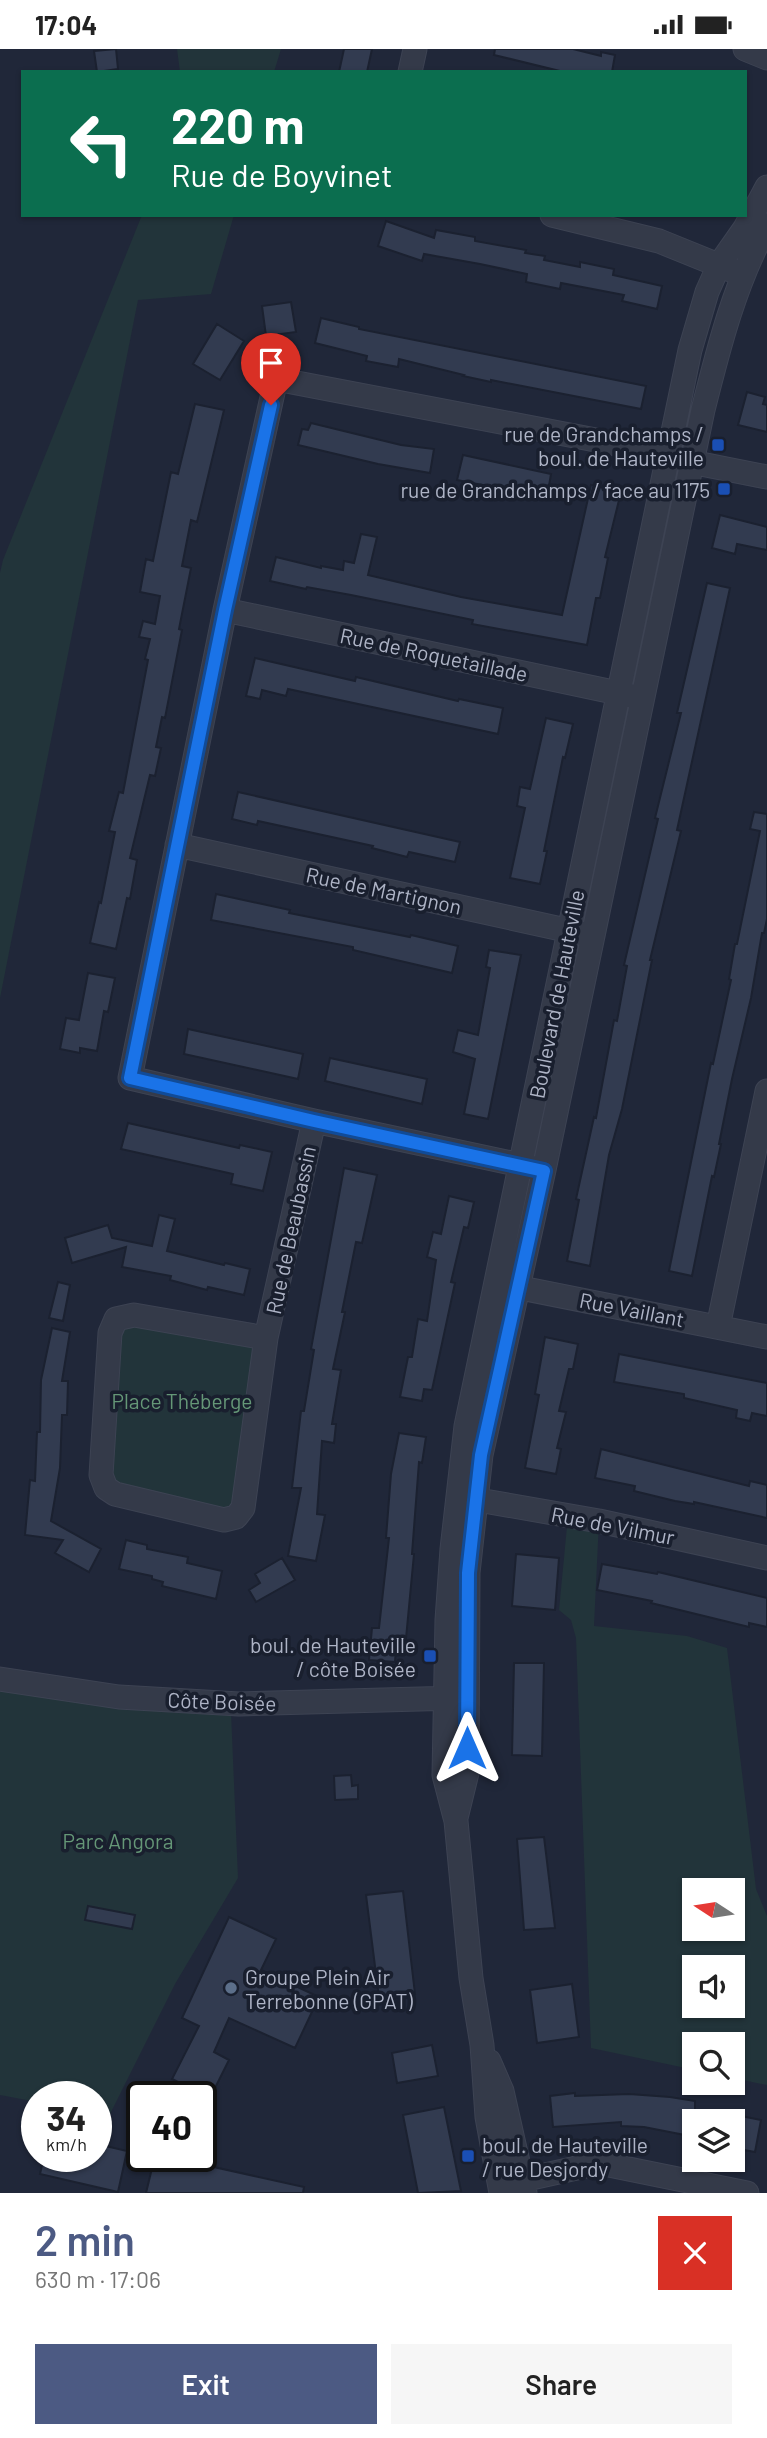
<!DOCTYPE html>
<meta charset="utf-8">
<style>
:root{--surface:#fff;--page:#f6f6f6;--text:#222;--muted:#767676;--accent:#4c5a83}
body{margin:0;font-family:Barlow,sans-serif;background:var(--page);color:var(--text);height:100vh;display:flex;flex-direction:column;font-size:26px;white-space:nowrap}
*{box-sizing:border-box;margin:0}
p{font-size:23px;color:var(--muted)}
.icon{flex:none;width:38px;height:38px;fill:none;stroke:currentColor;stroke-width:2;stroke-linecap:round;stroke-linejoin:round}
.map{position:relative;height:2144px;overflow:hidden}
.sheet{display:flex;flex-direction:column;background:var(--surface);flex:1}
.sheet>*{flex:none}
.top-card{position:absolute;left:21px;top:21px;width:726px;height:147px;border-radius:0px;box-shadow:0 2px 5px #0004;background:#0b6e4f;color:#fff;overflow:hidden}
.needle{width:46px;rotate:282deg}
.controls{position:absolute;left:682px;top:1829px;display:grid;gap:14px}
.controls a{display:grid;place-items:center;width:63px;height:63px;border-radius:0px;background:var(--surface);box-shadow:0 2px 5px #0004;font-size:35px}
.speed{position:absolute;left:21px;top:2032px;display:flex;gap:14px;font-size:35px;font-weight:700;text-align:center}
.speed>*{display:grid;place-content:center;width:91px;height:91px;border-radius:50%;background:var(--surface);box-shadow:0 2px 5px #0004;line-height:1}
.speed small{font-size:18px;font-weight:400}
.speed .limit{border:4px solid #111;border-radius:10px;background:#fff;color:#111}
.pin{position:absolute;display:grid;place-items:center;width:60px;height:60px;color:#fff;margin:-72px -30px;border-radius:50% 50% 50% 0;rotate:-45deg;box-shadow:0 0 7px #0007}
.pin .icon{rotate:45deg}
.me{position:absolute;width:77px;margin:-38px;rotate:0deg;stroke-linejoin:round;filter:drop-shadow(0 0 5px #0008)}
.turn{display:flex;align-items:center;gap:24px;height:147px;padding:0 35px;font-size:32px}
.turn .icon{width:91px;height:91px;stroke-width:2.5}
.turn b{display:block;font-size:49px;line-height:60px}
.round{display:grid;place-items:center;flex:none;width:74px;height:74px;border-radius:0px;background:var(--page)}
.head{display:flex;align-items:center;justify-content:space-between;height:119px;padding:0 35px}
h1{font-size:42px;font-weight:600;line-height:52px;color:var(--accent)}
.primary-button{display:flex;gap:14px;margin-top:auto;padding:14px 35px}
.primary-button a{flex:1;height:80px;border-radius:0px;background:var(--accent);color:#fff;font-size:28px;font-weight:600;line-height:80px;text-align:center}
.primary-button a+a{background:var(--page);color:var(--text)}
.status{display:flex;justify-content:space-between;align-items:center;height:49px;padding:0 35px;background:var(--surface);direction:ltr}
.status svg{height:19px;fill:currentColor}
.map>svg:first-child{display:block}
.green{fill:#22343a;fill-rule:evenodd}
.building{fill:#323b50;stroke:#1b2130;stroke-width:2}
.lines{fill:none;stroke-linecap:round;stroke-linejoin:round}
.minor-casing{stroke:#3d4353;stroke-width:25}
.minor{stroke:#343a49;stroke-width:23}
.route-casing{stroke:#114b97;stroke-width:18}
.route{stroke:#1a73e8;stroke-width:12}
.transit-dot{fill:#1a4fb4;stroke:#191f2e;stroke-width:2.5}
.service-dot{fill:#5c6f8a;stroke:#191f2e;stroke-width:2.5}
.labels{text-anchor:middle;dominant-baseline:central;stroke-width:7;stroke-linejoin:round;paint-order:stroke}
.poi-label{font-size:21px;fill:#aeb4c6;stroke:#191f2e;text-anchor:end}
.street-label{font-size:21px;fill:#aeb4c6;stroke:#191f2e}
.park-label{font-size:21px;fill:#659777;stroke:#191f2e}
</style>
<div class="status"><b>17:04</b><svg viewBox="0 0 49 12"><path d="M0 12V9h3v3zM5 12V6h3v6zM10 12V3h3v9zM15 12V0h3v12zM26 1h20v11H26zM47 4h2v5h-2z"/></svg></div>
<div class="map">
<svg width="767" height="2144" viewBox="0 0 767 2144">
<rect width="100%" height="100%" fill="#202739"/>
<path class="green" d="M 177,0 L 281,0 L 274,23 L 180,23 Z
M 142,166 L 234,166 L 211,245 L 138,251 L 0,949 L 0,524 L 3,511 Z
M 116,1270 L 266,1289 L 236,1468 L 106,1439 Z
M 568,1467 L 599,1472 L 594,1577 L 687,1587 L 727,1599 L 756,1840 L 767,1867 L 767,2036 L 733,2029 L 733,1995 L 695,1995 L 695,2021 L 591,1999 L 576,1589 L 571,1571 L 559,1561 ZM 695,1841 L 733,1841 L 733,1880 L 695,1880 ZM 695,1918 L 733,1918 L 733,1956 L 695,1956 Z
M 0,1640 L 231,1663 L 238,1829 L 175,1935 L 109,2067 L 96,2065 L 96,2048 L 37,2048 L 37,2053 L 0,2046 Z"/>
<path class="building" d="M 116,0 L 118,20 L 97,23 L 94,2 Z
M 344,0 L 372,0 L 367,23 L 339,23 Z
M 495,0 L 573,0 L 601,7 L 601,3 L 615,6 L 612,23 L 564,23 L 494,6 Z
M 386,172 L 434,189 L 436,181 L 475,188 L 475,192 L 526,201 L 525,204 L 545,207 L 544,211 L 580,218 L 580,213 L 614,220 L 613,226 L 662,237 L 657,260 L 622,252 L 624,246 L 561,234 L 560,240 L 526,233 L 527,225 L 480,215 L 424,205 L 422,212 L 378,197 Z
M 291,253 L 296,283 L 266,287 L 262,257 Z
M 321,269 L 359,278 L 359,280 L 646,337 L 641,360 L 491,331 L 491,333 L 463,327 L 464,326 L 399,310 L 398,318 L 366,312 L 367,307 L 315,294 Z
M 217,275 L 244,292 L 220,331 L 193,315 Z
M 747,343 L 765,348 L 763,355 L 767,356 L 767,383 L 738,376 Z
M 195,355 L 224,361 L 197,473 L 191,471 L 182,517 L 191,519 L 179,580 L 182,581 L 165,669 L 162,668 L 156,698 L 161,699 L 155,727 L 150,726 L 130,809 L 137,811 L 130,850 L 127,849 L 116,900 L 90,894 L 99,853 L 101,854 L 115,783 L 109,782 L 119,743 L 123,744 L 148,611 L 145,610 L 150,590 L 139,588 L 143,572 L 155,575 L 160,547 L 140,543 L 146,510 L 153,512 L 171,423 L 178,425 Z
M 311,374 L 401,396 L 434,400 L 430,424 L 378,415 L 298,396 L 302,380 L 308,381 Z
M 463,406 L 551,425 L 547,449 L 457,431 Z
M 591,436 L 621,443 L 605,508 L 608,509 L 600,549 L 596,549 L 587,596 L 472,575 L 473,571 L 351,546 L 307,538 L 306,540 L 270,532 L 276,508 L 321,519 L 321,517 L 343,521 L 344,512 L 354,514 L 361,485 L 377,488 L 368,526 L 461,548 L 562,566 Z
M 720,466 L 767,478 L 767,501 L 737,495 L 735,505 L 712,499 Z
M 707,534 L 730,539 L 677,781 L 681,782 L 650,911 L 652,911 L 622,1060 L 609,1106 L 590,1217 L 567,1212 L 579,1151 L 576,1150 L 594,1068 L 596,1069 L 614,971 L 617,972 L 627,917 L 624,916 L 658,770 L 655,769 L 681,664 L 677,664 Z
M 255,609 L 355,632 L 356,628 L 458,652 L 459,650 L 503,659 L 498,685 L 288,640 L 286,647 L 262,641 L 260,650 L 246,647 Z
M 546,669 L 573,675 L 565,709 L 563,708 L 544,802 L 547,802 L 540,835 L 510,829 L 525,759 L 517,757 L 520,738 L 530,740 Z
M 238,743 L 460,793 L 455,813 L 409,803 L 407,808 L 372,799 L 373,797 L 258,772 L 257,776 L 232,770 Z
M 754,763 L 767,765 L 767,870 L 764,884 L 762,884 L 751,949 L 732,1030 L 719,1095 L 721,1095 L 714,1128 L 712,1127 L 692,1227 L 669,1222 L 711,1014 L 713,1015 L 731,931 L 729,930 L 735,895 L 737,895 L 760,782 L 750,780 Z
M 216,845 L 290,861 L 289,864 L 410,888 L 411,886 L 458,897 L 452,924 L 353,901 L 353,898 L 211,871 Z
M 489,901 L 521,906 L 488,1070 L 464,1065 L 475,1010 L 453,1003 L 458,981 L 478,986 L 490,919 L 486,918 Z
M 88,924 L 115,929 L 108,963 L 104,962 L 97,1002 L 80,999 L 80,1004 L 60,1000 L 66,969 L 79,971 Z
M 188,980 L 303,1005 L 298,1030 L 184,1005 Z
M 330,1009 L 427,1030 L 422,1055 L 325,1032 Z
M 128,1074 L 239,1099 L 240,1096 L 272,1103 L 263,1142 L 231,1135 L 233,1125 L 121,1100 Z
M 344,1119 L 377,1126 L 362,1194 L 356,1193 L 342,1263 L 345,1263 L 333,1320 L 341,1321 L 332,1375 L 336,1375 L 334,1394 L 322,1392 L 317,1465 L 325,1466 L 316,1512 L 288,1507 L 301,1439 L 292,1439 L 301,1362 L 304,1362 L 314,1301 L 311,1300 Z
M 449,1147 L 474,1153 L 468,1179 L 464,1178 L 451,1233 L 455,1234 L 432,1341 L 424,1340 L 422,1352 L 400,1348 L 408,1308 L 412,1308 L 418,1270 L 427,1272 L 436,1211 L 427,1208 L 433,1183 L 441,1185 Z
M 159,1166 L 175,1170 L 167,1202 L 224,1216 L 225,1214 L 250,1220 L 244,1246 L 208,1238 L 207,1241 L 170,1231 L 171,1227 L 122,1218 L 126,1198 L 72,1214 L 65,1189 L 108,1176 L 112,1189 L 152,1197 Z
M 58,1233 L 70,1236 L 63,1272 L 49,1269 Z
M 52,1279 L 70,1283 L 62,1332 L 68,1332 L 67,1366 L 62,1366 L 60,1419 L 51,1472 L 101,1500 L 89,1523 L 55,1504 L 63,1491 L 25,1486 L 30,1431 L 35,1432 L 37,1383 L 40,1383 L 41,1331 Z
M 545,1288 L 578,1295 L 573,1320 L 569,1320 L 559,1362 L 566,1363 L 557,1399 L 561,1400 L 556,1425 L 525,1419 L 539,1346 L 535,1345 Z
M 619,1305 L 767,1334 L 767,1367 L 752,1364 L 750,1372 L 736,1369 L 737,1361 L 684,1349 L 684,1345 L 614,1333 Z
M 399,1384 L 426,1388 L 422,1414 L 419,1413 L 412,1505 L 414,1505 L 405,1600 L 396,1599 L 395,1613 L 369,1611 L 372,1579 L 379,1579 L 389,1489 L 386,1489 L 391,1425 Z
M 601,1400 L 749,1437 L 750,1432 L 767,1436 L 767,1469 L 694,1453 L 694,1455 L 675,1452 L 634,1442 L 635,1437 L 595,1429 Z
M 126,1491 L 147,1496 L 147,1500 L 188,1508 L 187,1514 L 222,1522 L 216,1550 L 162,1537 L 163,1533 L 152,1530 L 152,1527 L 119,1520 Z
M 516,1505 L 559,1509 L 555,1561 L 512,1557 Z
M 282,1509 L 295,1531 L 256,1553 L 249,1541 L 260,1534 L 255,1525 Z
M 602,1515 L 657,1525 L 658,1523 L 767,1549 L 767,1578 L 749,1574 L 749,1578 L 651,1554 L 652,1552 L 597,1541 Z
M 514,1614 L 544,1614 L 542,1707 L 512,1706 Z
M 351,1726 L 352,1737 L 358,1736 L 358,1750 L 335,1751 L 334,1727 Z
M 544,1788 L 555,1879 L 524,1881 L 517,1790 Z
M 403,1842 L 415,1945 L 379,1949 L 366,1846 Z
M 88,1857 L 135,1866 L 132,1880 L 85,1871 Z
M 229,1868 L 276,1890 L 261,1921 L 319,1948 L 295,1999 L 229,1969 L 214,2003 L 229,2011 L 210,2049 L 172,2030 L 199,1977 L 182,1969 Z
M 572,1935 L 579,1988 L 537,1994 L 530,1941 Z
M 432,1996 L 438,2027 L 397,2034 L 392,2004 Z
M 575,2044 L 575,2047 L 629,2045 L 670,2048 L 695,2052 L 695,2088 L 644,2078 L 621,2077 L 621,2073 L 553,2078 L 550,2047 Z
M 444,2058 L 461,2142 L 418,2144 L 403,2066 Z
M 736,2066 L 761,2071 L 755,2103 L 733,2099 L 733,2068 Z
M 97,2095 L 127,2102 L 118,2143 L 40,2125 L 44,2107 L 96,2107 Z
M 155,2107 L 164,2107 L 304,2138 L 303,2144 L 146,2144 Z"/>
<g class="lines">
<g class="minor-casing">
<path id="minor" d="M 745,0 L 767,9
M 410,23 L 415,0
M 552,166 L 659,192 L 733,222
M 225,561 L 632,647
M 177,796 L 584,885
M 544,1121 L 314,1072 L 130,1029 L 225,561 L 276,330 L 653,402 L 691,413 L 767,428
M 506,1236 L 767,1288
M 718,1278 L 767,1042
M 266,1289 L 134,1266 L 116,1270 L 110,1284 L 101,1426 L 106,1439 L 115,1445 L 224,1471 L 236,1468 L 243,1459 L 266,1289 L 314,1072
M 461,1448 L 599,1472 L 767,1509
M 0,1630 L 119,1648 L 239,1655 L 457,1649
M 456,1769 L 467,1724 L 468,1524 L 481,1406 L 544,1121 L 703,361 C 719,297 735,234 767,176
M 489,2012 L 502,2042 L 525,2144
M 500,2136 L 599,2114 L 747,2144
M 501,2144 L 487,2068 L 482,1996 L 471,1929 L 456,1772 L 444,1726 L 447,1571 L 452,1500 L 466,1377 L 690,301 L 707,243 L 719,216 L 745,179 L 767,138"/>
</g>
<use href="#minor" class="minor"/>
</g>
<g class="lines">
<g class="route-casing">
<path id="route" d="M 271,356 L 225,561 L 130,1029 L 314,1072 L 544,1122 L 481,1406 L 468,1524 L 467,1699"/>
</g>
<use href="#route" class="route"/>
</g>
<g class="transit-dot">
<rect x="711" y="389" width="14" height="14" rx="3.5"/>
<rect x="717" y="433" width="14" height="14" rx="3.5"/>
<rect x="423" y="1600" width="14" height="14" rx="3.5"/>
<rect x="461" y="2100" width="14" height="14" rx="3.5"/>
</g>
<circle class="service-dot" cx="231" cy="1939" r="7"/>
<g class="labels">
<g class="poi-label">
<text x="704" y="384">rue de Grandchamps /<tspan x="704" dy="24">boul. de Hauteville</tspan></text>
<text x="710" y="440">rue de Grandchamps / face au 1175</text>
<text x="416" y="1595">boul. de Hauteville<tspan x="416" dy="24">/ côte Boisée</tspan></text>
<text x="245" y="1927" text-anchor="start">Groupe Plein Air<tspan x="245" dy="24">Terrebonne (GPAT)</tspan></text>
<text x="482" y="2095" text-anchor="start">boul. de Hauteville<tspan x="482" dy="24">/ rue Desjordy</tspan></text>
</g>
<g class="street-label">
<text transform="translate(434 605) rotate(12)">Rue de Roquetaillade</text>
<text transform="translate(384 841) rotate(12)">Rue de Martignon</text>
<text transform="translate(556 945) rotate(-79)">Boulevard de Hauteville</text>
<text transform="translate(290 1181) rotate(-78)">Rue de Beaubassin</text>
<text transform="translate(632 1260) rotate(11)">Rue Vaillant</text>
<text transform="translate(613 1476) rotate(11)">Rue de Vilmur</text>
<text transform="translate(222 1652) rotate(2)">Côte Boisée</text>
</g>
<g class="park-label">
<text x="182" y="1351">Place Théberge</text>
<text x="118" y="1791">Parc Angora</text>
</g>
</g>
</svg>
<div class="controls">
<a><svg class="needle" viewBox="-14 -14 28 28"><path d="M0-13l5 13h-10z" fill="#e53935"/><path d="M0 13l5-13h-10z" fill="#767676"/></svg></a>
<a><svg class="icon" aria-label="sound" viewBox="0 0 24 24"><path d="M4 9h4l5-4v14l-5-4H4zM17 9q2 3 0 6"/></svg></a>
<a><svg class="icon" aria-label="search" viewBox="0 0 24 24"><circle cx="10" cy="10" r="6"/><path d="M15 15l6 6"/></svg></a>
<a><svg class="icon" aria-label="layers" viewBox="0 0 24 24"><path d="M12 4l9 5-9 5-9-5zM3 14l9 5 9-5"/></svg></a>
</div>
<div class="speed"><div>34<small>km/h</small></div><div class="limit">40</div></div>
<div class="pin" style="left:271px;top:356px;background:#d93025"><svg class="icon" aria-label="arrive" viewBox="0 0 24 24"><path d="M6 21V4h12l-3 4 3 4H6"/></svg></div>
<svg class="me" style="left:467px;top:1699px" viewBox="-20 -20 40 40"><path d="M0-17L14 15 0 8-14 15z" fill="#1a73e8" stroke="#fff" stroke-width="4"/></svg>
<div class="top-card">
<div class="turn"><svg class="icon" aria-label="left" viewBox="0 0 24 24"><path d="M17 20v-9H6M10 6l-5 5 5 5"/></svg><div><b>220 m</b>Rue de Boyvinet</div></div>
</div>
</div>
<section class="sheet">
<div class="head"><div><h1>2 min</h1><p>630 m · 17:06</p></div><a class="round" style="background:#d93025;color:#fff"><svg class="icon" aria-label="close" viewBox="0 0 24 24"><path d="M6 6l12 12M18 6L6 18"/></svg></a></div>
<div class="primary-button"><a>Exit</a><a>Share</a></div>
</section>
